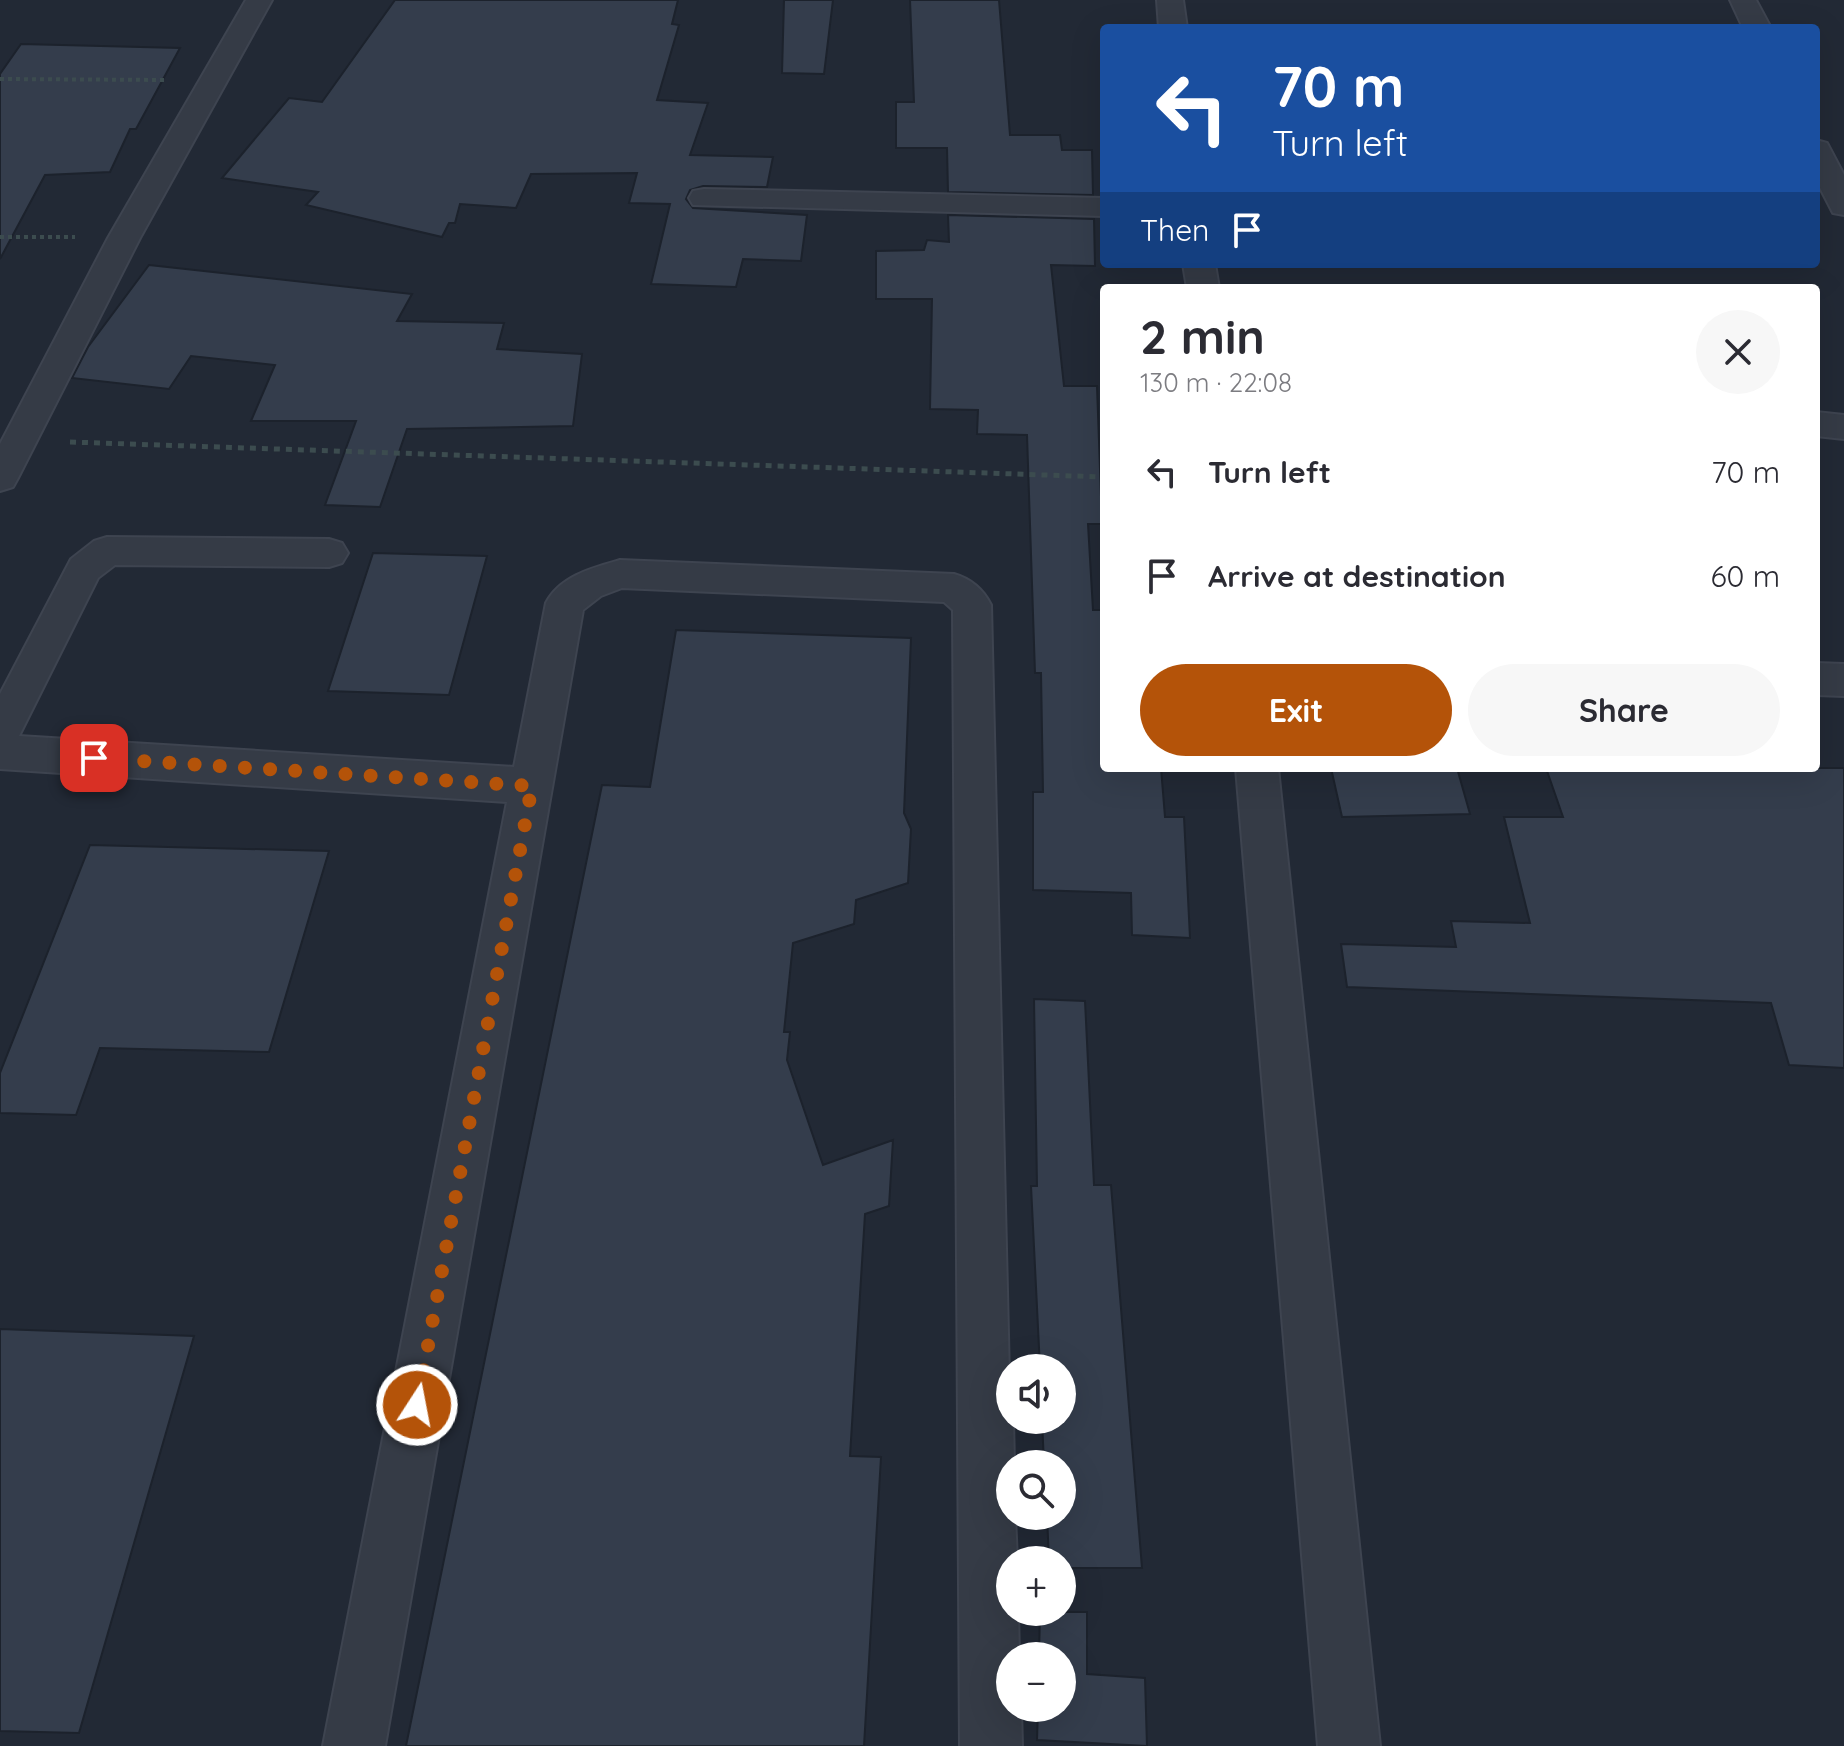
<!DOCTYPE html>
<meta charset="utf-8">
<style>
:root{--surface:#fff;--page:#f7f7f7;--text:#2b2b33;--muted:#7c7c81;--accent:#b45309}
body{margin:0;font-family:Quicksand,sans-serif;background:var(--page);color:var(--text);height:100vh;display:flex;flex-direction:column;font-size:30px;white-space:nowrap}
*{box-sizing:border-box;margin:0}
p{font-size:26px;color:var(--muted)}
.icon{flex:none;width:44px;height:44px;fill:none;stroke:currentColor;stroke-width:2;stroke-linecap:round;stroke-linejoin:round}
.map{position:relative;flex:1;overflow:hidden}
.details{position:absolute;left:1100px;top:284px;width:720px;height:488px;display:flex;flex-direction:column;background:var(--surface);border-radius:8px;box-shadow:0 8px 32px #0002}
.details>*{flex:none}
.top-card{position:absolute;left:1100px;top:24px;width:720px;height:244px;border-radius:8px;box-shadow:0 8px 32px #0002;background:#1a4fa0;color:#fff;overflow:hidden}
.fabs{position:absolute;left:996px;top:1354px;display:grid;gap:16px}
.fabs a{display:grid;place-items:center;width:80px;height:80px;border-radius:50%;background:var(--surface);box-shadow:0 8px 32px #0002;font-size:40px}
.pin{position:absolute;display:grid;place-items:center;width:68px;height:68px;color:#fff;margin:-34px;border-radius:16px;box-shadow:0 4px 12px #0006}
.me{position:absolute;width:88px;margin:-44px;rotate:11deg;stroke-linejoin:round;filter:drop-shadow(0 0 6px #0008)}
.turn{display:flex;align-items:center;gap:28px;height:168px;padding:0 40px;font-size:36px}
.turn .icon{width:104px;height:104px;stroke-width:2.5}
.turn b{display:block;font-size:56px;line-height:68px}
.then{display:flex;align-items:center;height:76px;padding:0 40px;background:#0003;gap:16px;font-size:30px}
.round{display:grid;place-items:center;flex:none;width:84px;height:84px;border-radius:42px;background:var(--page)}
.head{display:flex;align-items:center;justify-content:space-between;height:136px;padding:0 40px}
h1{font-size:48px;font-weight:700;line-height:60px}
.action{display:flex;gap:16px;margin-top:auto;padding:16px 40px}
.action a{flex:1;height:92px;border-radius:48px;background:var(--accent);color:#fff;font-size:32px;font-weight:700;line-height:92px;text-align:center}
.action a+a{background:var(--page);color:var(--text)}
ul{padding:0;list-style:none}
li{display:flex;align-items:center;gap:24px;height:104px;padding:0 40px}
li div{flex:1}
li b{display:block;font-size:30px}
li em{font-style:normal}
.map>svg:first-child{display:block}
.building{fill:#343d4c;stroke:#1c222c;stroke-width:2}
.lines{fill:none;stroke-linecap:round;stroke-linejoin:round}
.minor-casing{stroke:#3e4450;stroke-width:4}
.path-far1{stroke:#3c4c4f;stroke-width:4;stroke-dasharray:4 4;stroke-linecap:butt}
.path{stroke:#3c4c4f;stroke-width:5;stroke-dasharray:6 6;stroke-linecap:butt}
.minor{fill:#353b46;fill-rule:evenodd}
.route{stroke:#b45309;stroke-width:14;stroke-dasharray:0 25.2}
</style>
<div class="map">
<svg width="1844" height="1746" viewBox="0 0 1844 1746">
<rect width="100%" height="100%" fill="#222935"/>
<path class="building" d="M 395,0 L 678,0 L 672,24 L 679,25 L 657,100 L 708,103 L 690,155 L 773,157 L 767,187 L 703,186 L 690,190 L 686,199 L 693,208 L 807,215 L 801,261 L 743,259 L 736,287 L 651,284 L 670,204 L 629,203 L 637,173 L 531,174 L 516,208 L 460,204 L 455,223 L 449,223 L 442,237 L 306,205 L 318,192 L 222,178 L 289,98 L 322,102 Z
M 784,0 L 833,0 L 824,74 L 782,73 Z
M 910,0 L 999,0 L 1010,135 L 1060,135 L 1062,150 L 1092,150 L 1093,195 L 948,192 L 947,148 L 896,148 L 896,102 L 914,102 Z
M 21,44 L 180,48 L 136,129 L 130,129 L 110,172 L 45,175 L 0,259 L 0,74 Z
M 948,215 L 1094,219 L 1095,266 L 1051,265 L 1064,386 L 1097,386 L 1102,524 L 1088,524 L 1093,610 L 1104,610 L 1104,768 L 1161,768 L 1165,817 L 1184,817 L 1190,938 L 1132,935 L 1131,893 L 1033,890 L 1033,792 L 1043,792 L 1041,673 L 1035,673 L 1027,435 L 977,434 L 978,410 L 930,409 L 932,299 L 876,299 L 876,251 L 924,250 L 927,240 L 949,242 Z
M 149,265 L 412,294 L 397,321 L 504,323 L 497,349 L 582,354 L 573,426 L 407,429 L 380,507 L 325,505 L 356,421 L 251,421 L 275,365 L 191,356 L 169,389 L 72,378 L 88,347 Z
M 373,553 L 487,556 L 449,695 L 328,691 Z
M 676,630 L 911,638 L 904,813 L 911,829 L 908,883 L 856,900 L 854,924 L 793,943 L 784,1032 L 790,1032 L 787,1060 L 823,1165 L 893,1140 L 889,1206 L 865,1214 L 850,1456 L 881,1457 L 864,1746 L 406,1746 L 602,785 L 650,787 Z
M 1331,768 L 1457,768 L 1470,814 L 1342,817 Z
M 1546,768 L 1844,768 L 1844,1068 L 1789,1065 L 1771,1003 L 1347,987 L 1341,944 L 1456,947 L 1451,921 L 1530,923 L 1504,817 L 1563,817 Z
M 90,845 L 329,851 L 269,1052 L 100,1048 L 76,1115 L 0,1113 L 0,1073 Z
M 1034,999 L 1085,1001 L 1094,1185 L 1111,1185 L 1142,1568 L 1062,1568 L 1062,1560 L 1049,1560 L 1047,1516 L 1062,1516 L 1062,1464 L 1044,1464 L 1042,1420 L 1062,1420 L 1062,1368 L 1040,1368 L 1031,1186 L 1037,1186 Z
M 0,1329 L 194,1336 L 79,1733 L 0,1731 Z
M 1040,1612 L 1087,1612 L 1087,1674 L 1145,1678 L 1147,1746 L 1037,1740 L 1038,1708 L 1062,1708 L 1062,1656 L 1039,1656 Z"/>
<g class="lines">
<g class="minor-casing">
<path id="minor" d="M 246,0 L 272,0 L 140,238 L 18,478 L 13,487 L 0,491 L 0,444 L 108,238 Z
M 1157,0 L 1183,0 L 1187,28 L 1159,28 Z
M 1730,0 L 1756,0 L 1771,28 L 1743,28 Z
M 1816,140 L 1827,143 L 1844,175 L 1844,215 L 1833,213 L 1816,180 Z
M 704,189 L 1104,198 L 1104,216 L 693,205 L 689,198 L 693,191 Z
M 1183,264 L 1215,264 L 1219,288 L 1187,288 Z
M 1816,412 L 1844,415 L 1844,439 L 1816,436 Z
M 107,537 L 329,539 L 342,543 L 348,553 L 342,563 L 329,567 L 115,565 L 98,578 L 19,736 L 514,767 L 546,603 C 560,576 592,568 620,560 L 954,574 C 971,579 983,589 991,605 L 1010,1420 L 1013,1420 L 1014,1464 L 1010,1464 L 1010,1516 L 1015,1516 L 1017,1560 L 1010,1560 L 1010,1612 L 1018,1612 L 1019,1656 L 1010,1656 L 1010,1708 L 1021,1708 L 1022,1746 L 960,1746 L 953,610 L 944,602 L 622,588 L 601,596 L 583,610 L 385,1746 L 323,1746 L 507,802 L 0,769 L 0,694 L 71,559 L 94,541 Z
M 1816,663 L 1844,664 L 1844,696 L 1816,695 Z
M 1236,768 L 1278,768 L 1380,1746 L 1318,1746 Z"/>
</g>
<path class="path-far1" d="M 0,79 L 167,80
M 0,237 L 75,237"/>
<path class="path" d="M 70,442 L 1104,477"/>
<use href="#minor" class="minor"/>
</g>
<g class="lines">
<path class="route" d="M 94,758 L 532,786 L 417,1405"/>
</g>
</svg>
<div class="fabs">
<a><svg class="icon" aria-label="sound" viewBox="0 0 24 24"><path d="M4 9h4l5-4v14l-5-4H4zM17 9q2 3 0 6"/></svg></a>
<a><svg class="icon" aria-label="search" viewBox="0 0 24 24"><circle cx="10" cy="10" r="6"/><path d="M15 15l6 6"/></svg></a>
<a>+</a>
<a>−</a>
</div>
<div class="pin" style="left:94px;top:758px;background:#d93025"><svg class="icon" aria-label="arrive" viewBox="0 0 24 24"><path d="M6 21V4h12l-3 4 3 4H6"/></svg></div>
<svg class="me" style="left:417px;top:1405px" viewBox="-20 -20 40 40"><circle r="17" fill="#b45309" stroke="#fff" stroke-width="3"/><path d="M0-11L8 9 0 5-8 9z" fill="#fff"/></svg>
<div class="top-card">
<div class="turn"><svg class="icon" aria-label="left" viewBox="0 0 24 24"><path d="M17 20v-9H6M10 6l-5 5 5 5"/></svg><div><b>70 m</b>Turn left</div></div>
<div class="then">Then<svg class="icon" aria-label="arrive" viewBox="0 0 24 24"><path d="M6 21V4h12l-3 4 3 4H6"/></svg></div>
</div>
<section class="details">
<div class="head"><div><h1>2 min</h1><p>130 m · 22:08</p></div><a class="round"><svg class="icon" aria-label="close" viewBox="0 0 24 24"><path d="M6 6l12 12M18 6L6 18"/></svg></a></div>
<ul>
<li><svg class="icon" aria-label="left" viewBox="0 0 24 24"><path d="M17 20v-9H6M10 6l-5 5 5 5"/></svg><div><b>Turn left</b></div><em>70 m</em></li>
<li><svg class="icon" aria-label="arrive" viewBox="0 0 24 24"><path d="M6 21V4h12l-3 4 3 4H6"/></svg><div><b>Arrive at destination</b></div><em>60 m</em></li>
</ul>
<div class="action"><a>Exit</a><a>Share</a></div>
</section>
</div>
